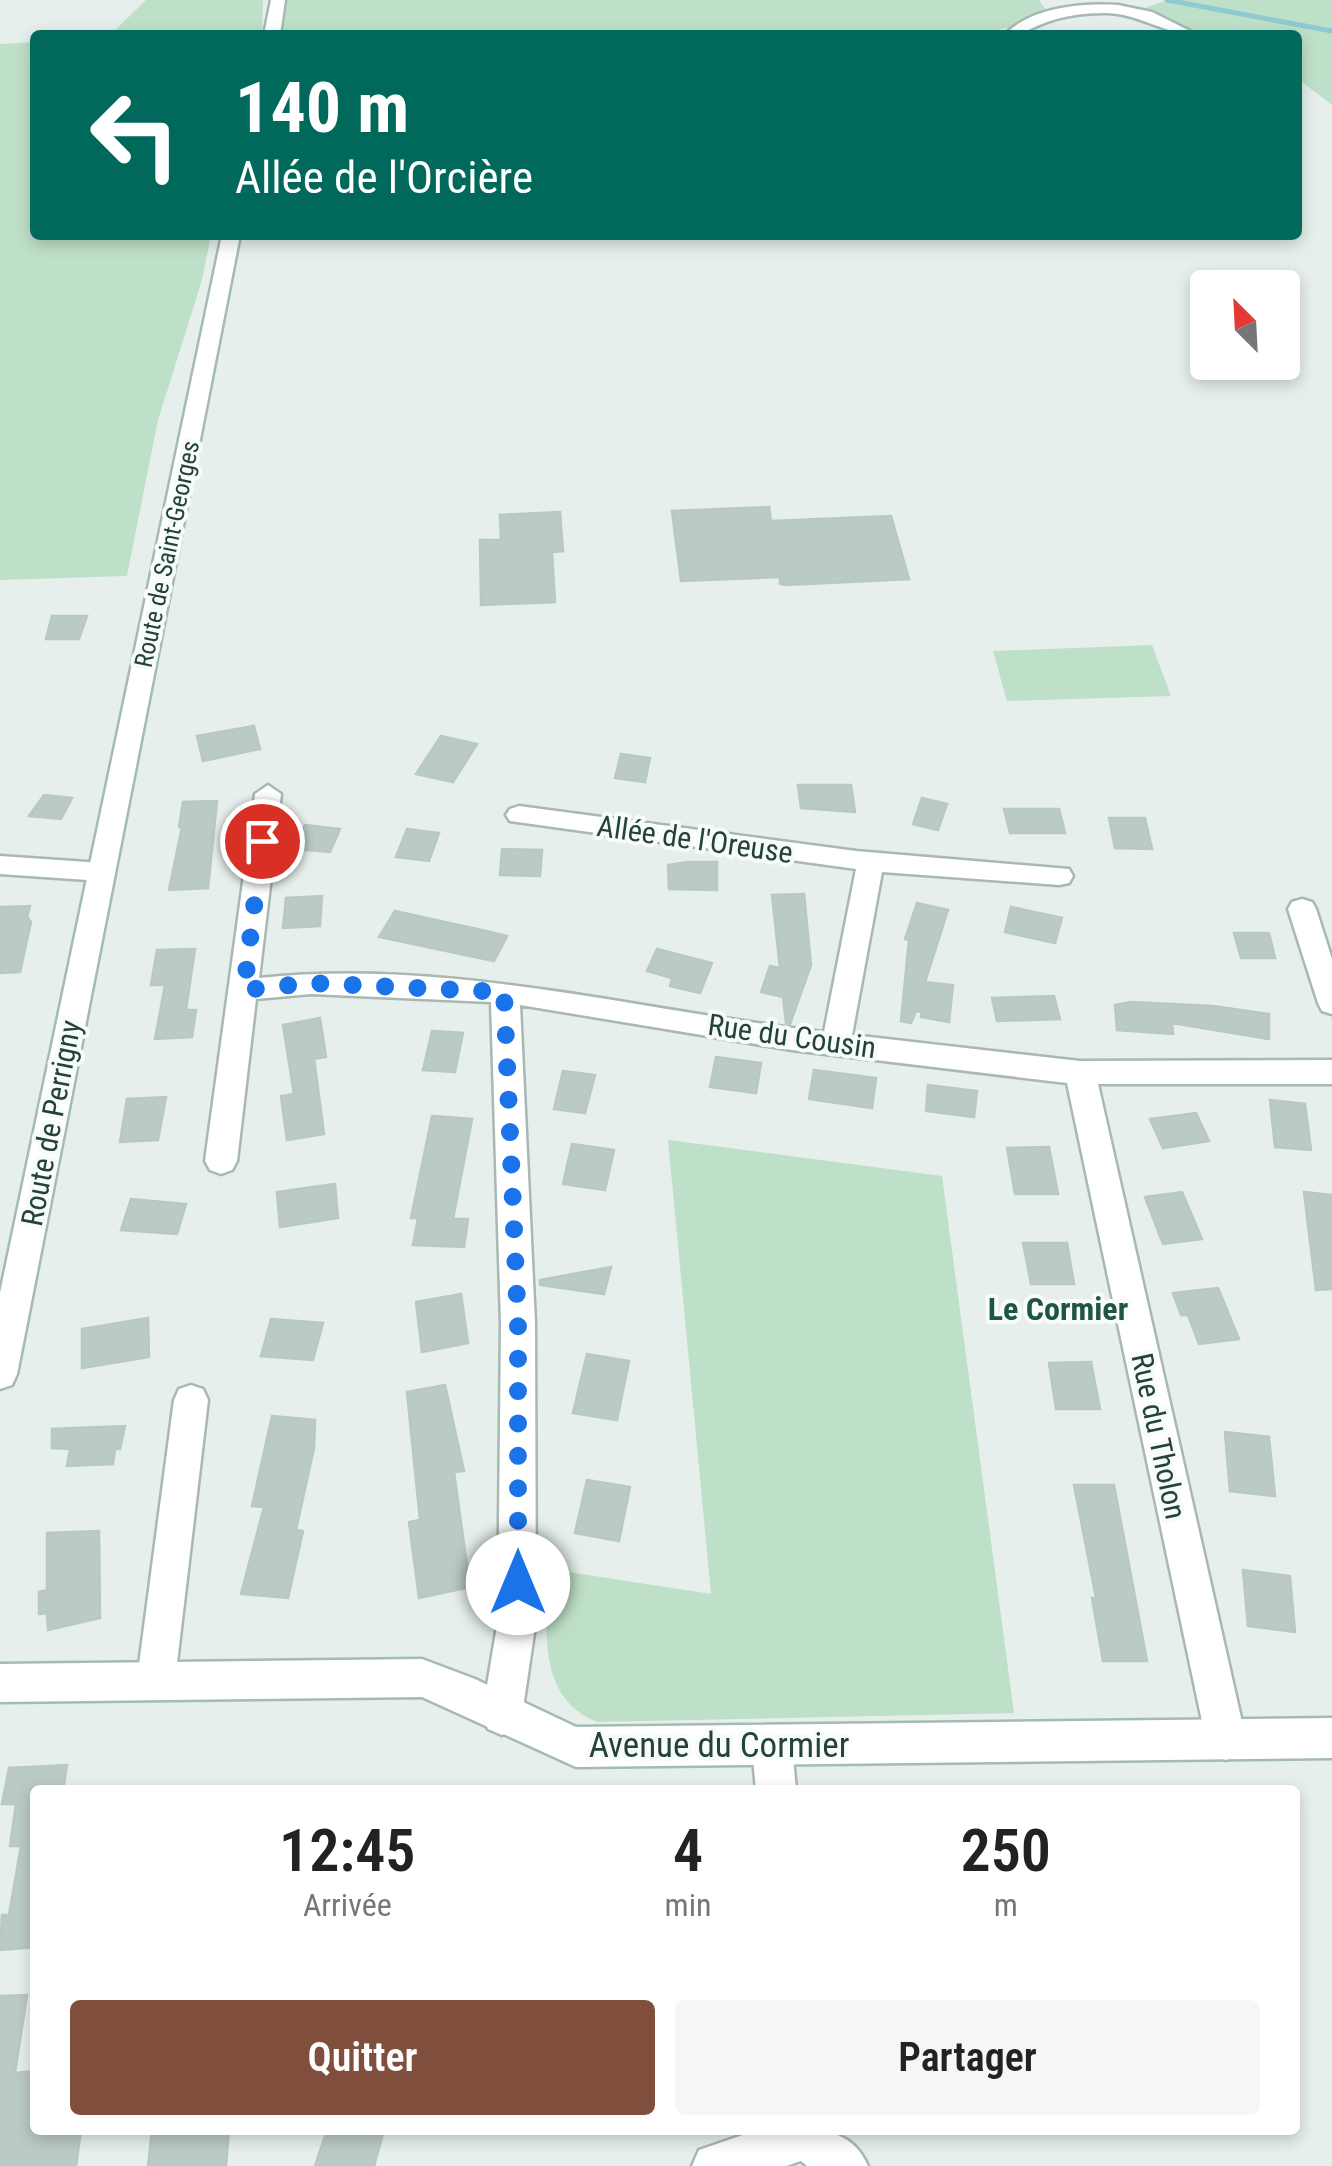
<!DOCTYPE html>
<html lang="fr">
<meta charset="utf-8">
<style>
:root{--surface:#fff;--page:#f6f6f6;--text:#222;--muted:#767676;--accent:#804e3d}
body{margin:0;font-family:"Roboto Condensed",sans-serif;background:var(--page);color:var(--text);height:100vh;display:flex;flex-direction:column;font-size:38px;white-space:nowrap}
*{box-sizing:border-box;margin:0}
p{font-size:32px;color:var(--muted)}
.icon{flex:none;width:55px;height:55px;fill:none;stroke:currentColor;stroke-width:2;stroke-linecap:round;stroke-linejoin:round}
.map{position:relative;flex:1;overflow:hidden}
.details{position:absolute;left:30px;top:1785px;width:1270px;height:350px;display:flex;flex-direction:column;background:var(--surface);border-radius:10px;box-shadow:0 5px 15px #0003}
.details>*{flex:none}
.top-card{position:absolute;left:30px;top:30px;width:1272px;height:210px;border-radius:10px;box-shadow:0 5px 15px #0003;background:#00695c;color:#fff;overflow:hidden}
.needle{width:65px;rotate:336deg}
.fabs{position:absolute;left:1190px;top:270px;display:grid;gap:20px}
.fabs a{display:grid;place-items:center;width:110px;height:110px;border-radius:10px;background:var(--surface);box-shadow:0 5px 15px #0003;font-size:50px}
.pin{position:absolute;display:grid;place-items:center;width:85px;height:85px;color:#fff;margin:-42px;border:5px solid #fff;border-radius:50%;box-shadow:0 2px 10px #0007}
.me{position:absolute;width:110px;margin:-55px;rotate:0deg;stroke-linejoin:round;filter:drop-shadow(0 0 8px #0008)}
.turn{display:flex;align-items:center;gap:35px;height:210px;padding:0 40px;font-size:45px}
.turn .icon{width:130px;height:130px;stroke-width:2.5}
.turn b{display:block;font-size:70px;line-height:85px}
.eta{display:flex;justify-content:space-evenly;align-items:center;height:170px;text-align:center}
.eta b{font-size:60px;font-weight:600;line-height:70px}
.action{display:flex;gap:20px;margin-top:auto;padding:20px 40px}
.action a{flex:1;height:115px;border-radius:10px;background:var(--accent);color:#fff;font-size:40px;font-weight:600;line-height:115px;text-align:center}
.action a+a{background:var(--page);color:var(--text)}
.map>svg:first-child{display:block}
.green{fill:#bfe0c8}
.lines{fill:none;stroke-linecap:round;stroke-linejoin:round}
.stream{stroke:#8ec9d4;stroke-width:5}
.building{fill:#bbcac4;stroke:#b8c9c2;stroke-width:2.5}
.street-casing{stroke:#a8b8b2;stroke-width:5}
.secondary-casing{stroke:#a4bbb3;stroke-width:5}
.street{fill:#fff;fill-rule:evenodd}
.secondary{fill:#fff;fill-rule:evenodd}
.route{stroke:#1a73e8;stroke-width:18;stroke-dasharray:0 32.4}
.labels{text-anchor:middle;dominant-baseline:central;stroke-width:8;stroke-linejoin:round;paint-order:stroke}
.far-street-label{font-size:25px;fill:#24423a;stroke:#f7fbf9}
.street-label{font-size:30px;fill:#24423a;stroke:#f7fbf9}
.neighbourhood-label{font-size:32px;font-weight:bold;fill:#1f5548;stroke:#f7fbf9}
.near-street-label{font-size:35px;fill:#24423a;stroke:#f7fbf9}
</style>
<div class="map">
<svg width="1332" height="2166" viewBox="0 0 1332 2166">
<rect width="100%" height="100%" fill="#e6efeb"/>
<path class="green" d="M 146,0 L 263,0 L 262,35 L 110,35 Z
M 278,0 L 1039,0 L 1052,19 L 972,35 L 278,35 Z
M 1168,0 L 1332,0 L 1332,105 L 1298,79 L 1298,35 L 1203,35 L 1145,8 Z
M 35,42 L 35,235 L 211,235 L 202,280 L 158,420 L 127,576 L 0,580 L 0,44 Z
M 1152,645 L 1171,696 L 1007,701 L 993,651 Z
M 668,1140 L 942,1176 L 1014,1713 L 597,1722 C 534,1697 547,1624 549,1569 L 711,1594 Z"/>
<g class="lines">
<path class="stream" d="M 1167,0 L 1332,31"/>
</g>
<path class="building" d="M 769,507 L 771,521 L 891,516 L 909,579 L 786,585 L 780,584 L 780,577 L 681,581 L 672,511 Z
M 560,512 L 563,551 L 552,552 L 555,602 L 481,605 L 480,540 L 501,540 L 500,515 Z
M 52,616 L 87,616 L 79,639 L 46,639 Z
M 254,726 L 260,749 L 203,761 L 197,736 Z
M 441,736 L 477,744 L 453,782 L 416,774 Z
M 621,754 L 650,758 L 645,782 L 615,778 Z
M 798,785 L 851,785 L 855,812 L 801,808 Z
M 44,795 L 72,798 L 61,819 L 29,816 Z
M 922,798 L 947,804 L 938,830 L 913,824 Z
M 217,801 L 208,888 L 169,890 L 182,827 L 179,827 L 183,802 Z
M 1004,809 L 1059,809 L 1065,833 L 1010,833 Z
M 1109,818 L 1145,818 L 1152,849 L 1115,848 Z
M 305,825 L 340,829 L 330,852 L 295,849 Z
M 407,829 L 439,833 L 429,861 L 396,857 Z
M 502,849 L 542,850 L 540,876 L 500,875 Z
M 688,862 L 717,862 L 717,890 L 669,889 L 668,865 Z
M 804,894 L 811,965 L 790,1024 L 786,1023 L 783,997 L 761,992 L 770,966 L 780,968 L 772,895 Z
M 322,896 L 320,926 L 283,928 L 286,898 Z
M 917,903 L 948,910 L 925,982 L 953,985 L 949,1022 L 921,1017 L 922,1012 L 916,1011 L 911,1023 L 901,1021 L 909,940 L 905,939 Z
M 30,906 L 27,917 L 31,922 L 20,972 L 0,973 L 0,907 Z
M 1011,907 L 1062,918 L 1055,943 L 1005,932 Z
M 395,911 L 486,931 L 507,936 L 494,961 L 379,937 Z
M 1234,933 L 1269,933 L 1275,958 L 1241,958 Z
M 195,949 L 186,1010 L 196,1010 L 192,1037 L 155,1039 L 165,985 L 151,985 L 157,950 Z
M 657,949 L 712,963 L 700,993 L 670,986 L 672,978 L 647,971 Z
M 1054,996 L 1060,1019 L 997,1021 L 992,998 Z
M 1131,1002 L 1213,1006 L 1269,1014 L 1269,1039 L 1172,1023 L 1173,1034 L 1117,1030 L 1115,1005 Z
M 320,1018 L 326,1057 L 314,1059 L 324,1134 L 287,1140 L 281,1096 L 294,1094 L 283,1025 Z
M 432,1031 L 463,1033 L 455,1072 L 423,1070 Z
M 716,1057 L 761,1063 L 756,1093 L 710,1087 Z
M 814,1070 L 876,1078 L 872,1108 L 809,1099 Z
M 563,1071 L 595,1075 L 585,1113 L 554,1109 Z
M 928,1085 L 977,1091 L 974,1117 L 926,1111 Z
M 166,1097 L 158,1140 L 120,1142 L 127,1099 Z
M 1270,1100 L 1305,1104 L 1311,1150 L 1275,1147 Z
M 1196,1113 L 1209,1141 L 1163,1148 L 1150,1119 Z
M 432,1116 L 472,1119 L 453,1219 L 468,1219 L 464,1247 L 413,1245 L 418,1218 L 411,1218 Z
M 572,1144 L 614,1150 L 605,1190 L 563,1184 Z
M 1049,1147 L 1058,1194 L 1015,1194 L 1007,1148 Z
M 335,1184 L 338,1218 L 280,1227 L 277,1192 Z
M 1182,1192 L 1202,1239 L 1163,1244 L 1145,1197 Z
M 1304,1192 L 1332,1195 L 1332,1289 L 1316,1290 Z
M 131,1199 L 186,1204 L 177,1234 L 121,1230 Z
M 1023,1243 L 1067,1243 L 1074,1284 L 1031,1284 Z
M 611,1267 L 604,1294 L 540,1285 L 540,1280 Z
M 1218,1288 L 1239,1339 L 1199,1344 L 1188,1315 L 1181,1315 L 1173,1293 Z
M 461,1294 L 468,1343 L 422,1352 L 416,1302 Z
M 148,1318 L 149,1357 L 82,1368 L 82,1329 Z
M 271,1319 L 323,1323 L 313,1360 L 261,1356 Z
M 587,1354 L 629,1361 L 617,1420 L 573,1413 Z
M 1091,1362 L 1100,1409 L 1056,1409 L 1049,1363 Z
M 445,1385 L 464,1471 L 454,1472 L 470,1587 L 419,1598 L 409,1522 L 420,1520 L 407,1392 Z
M 272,1416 L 315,1420 L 314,1448 L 296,1530 L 303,1531 L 288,1598 L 241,1594 L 264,1507 L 252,1506 Z
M 125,1426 L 120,1449 L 115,1449 L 113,1464 L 67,1466 L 70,1449 L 52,1448 L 52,1429 Z
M 1225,1432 L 1269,1437 L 1275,1496 L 1230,1491 Z
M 587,1480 L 630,1487 L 619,1541 L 575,1533 Z
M 1074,1485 L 1114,1485 L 1147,1661 L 1103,1661 L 1092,1598 L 1096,1598 Z
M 99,1531 L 100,1618 L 48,1630 L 47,1613 L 39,1614 L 39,1592 L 47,1590 L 47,1533 Z
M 1243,1570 L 1290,1576 L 1295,1632 L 1248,1626 Z
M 67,1765 L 63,1790 L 35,1790 L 35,1947 L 0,1950 L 2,1915 L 9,1915 L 21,1846 L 10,1846 L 16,1804 L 2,1804 L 9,1768 Z
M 27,1995 L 15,2073 L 35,2071 L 35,2130 L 81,2130 L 76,2166 L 0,2166 L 0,1996 Z
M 152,2130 L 229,2130 L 226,2166 L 148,2166 Z
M 327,2130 L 384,2130 L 374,2166 L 315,2166 Z"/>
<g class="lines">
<g class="street-casing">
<path id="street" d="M 1118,5 L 1152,12 L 1198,35 C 1165,35 1139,13 1105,13 C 1084,13 1061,16 1042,24 C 1027,30 1021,35 1004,35 C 1032,7 1081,3 1118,5 Z
M 268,785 L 281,794 L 259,978 C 450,958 635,1010 824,1032 L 856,869 L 510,821 L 506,815 L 510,809 L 519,806 L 856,851 L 1069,869 L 1073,876 L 1069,883 L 1059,885 L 882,872 L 852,1035 L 1080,1061 L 1332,1060 L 1332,1084 L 1098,1084 L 1246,1740 L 1240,1754 L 1226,1760 L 1212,1754 L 1206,1740 L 1067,1083 L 792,1050 L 520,1005 L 535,1323 L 536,1620 L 522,1715 L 516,1729 L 502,1735 L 488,1729 L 482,1715 L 498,1620 L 501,1323 L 491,1002 L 311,994 L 256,999 L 237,1161 L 232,1170 L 221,1174 L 210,1170 L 205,1161 L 255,794 Z
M 0,856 L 102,863 L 112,865 L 115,872 L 112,879 L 102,881 L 0,874 Z
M 1302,899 L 1312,902 L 1316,909 L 1332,959 L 1332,1014 L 1322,1011 L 1318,1003 L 1288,909 L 1292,902 Z
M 191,1385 L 203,1389 L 208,1400 L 175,1680 L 170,1694 L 156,1699 L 142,1694 L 137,1680 L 174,1400 L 179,1389 Z
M 772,1727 L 786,1733 L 792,1747 L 796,1790 L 756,1790 L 752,1747 L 758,1733 Z
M 757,2130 C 799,2130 848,2119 868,2166 L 807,2166 L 801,2161 L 786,2166 L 692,2166 L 699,2150 Z"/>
</g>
<g class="secondary-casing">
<path id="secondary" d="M 271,0 L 285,0 L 280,35 L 264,35 Z
M 222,235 L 240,235 L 17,1374 L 12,1385 L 0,1389 L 0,1293 Z
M 422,1659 L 475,1679 L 576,1727 L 1332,1718 L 1332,1758 L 576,1767 L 422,1697 L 0,1702 L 0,1664 Z"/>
</g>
<use href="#street" class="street"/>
<use href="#secondary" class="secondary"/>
</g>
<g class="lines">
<path class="route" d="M 262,841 L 244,990 L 310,983 L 504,992 L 518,1323 L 518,1583"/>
</g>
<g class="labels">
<g class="far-street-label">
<text transform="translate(167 554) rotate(-78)">Route de Saint-Georges</text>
</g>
<g class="street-label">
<text transform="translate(695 839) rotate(8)">Allée de l'Oreuse</text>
<text transform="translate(792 1036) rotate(8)">Rue du Cousin</text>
<text transform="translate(51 1123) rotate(-79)">Route de Perrigny</text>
<text transform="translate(1159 1436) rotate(78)">Rue du Tholon</text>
</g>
<g class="neighbourhood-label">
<text x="1058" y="1309">Le Cormier</text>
</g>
<g class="near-street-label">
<text x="719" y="1745">Avenue du Cormier</text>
</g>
</g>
</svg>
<div class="fabs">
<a><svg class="needle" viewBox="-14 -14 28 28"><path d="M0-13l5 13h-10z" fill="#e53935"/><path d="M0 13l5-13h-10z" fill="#767676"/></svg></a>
</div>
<div class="pin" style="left:262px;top:841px;background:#d93025"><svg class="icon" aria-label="arrive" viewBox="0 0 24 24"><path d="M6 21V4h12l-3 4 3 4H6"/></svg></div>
<svg class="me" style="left:518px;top:1583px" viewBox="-20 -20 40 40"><circle r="19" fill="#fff"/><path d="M0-13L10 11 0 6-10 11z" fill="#1a73e8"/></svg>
<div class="top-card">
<div class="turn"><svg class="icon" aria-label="left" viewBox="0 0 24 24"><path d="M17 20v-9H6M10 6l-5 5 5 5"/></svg><div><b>140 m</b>Allée de l'Orcière</div></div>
</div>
<section class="details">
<div class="eta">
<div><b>12:45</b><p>Arrivée</p></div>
<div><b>4</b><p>min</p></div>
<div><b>250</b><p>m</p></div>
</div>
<div class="action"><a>Quitter</a><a>Partager</a></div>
</section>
</div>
